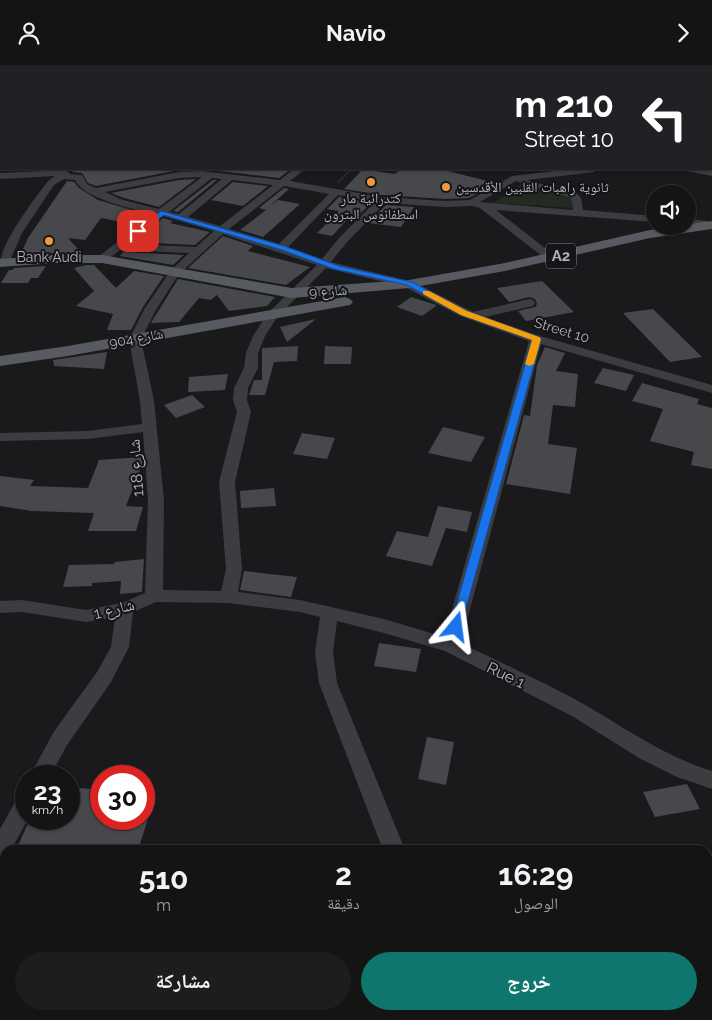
<!DOCTYPE html>
<html lang="ar">
<meta charset="utf-8">
<style>
:root{--surface:#141415;--page:#1d1d1e;--text:#f1f3f6;--muted:#9d9ea0;--line:#333334;--accent:#0f766e}
body{margin:0;font-family:Raleway,"Noto Naskh Arabic",sans-serif;background:var(--page);color:var(--text);direction:rtl;height:100vh;display:flex;flex-direction:column;font-size:19px;white-space:nowrap}
*{box-sizing:border-box;margin:0}
p{font-size:16px;color:var(--muted)}
.icon{flex:none;width:28px;height:28px;fill:none;stroke:currentColor;stroke-width:2;stroke-linecap:round;stroke-linejoin:round}
.map{position:relative;flex:1;overflow:hidden;direction:ltr}
.sheet{position:absolute;left:0px;top:780px;width:712px;height:175px;display:flex;flex-direction:column;background:var(--surface);border-radius:15px 15px 0 0;box-shadow:0 1px 4px #0004,0 0 0 1px var(--line);direction:rtl}
.sheet>*{flex:none}
.guide{position:absolute;left:0px;top:0px;width:712px;height:105px;box-shadow:0 1px 4px #0004,0 0 0 1px var(--line);direction:rtl;background:#202124;color:#fff;overflow:hidden}
.tools{position:absolute;left:646px;top:120px;display:grid;gap:10px}
.tools a{display:grid;place-items:center;width:50px;height:50px;border-radius:50%;background:var(--surface);box-shadow:0 1px 4px #0004,0 0 0 1px var(--line);font-size:25px}
.speed{position:absolute;left:15px;top:700px;display:flex;gap:10px;font-size:25px;font-weight:700;text-align:center}
.speed>*{display:grid;place-content:center;width:65px;height:65px;border-radius:50%;background:var(--surface);box-shadow:0 1px 4px #0004,0 0 0 1px var(--line);line-height:1}
.speed small{font-size:12px;font-weight:400}
.speed .limit{border:8px solid #d22;background:#fff;color:#111}
.pin{position:absolute;display:grid;place-items:center;width:42px;height:42px;color:#fff;margin:-21px;border-radius:10px;box-shadow:0 2px 8px #0006}
.me{position:absolute;width:55px;margin:-28px;rotate:16deg;stroke-linejoin:round;filter:drop-shadow(0 0 4px #0008)}
.turn{display:flex;align-items:center;gap:18px;height:105px;padding:0 15px;font-size:22px}
.turn .icon{width:65px;height:65px;stroke-width:2.5}
.turn b{display:block;font-size:35px;line-height:42px}
.eta{display:flex;justify-content:space-evenly;align-items:center;height:85px;text-align:center}
.eta b{font-size:30px;font-weight:700;line-height:35px}
.action{display:flex;gap:10px;margin-top:auto;padding:10px 15px}
.action a{flex:1;height:58px;border-radius:30px;background:var(--accent);color:#fff;font-size:20px;font-weight:700;line-height:58px;text-align:center}
.action a+a{background:var(--page);color:var(--text)}
header{display:flex;justify-content:space-between;align-items:center;height:65px;padding:0 15px;background:var(--surface);font-size:22px;font-weight:700}
.map>svg:first-child{display:block}
.green{fill:#222a22}
.water{fill:#303b40}
.building{fill:#47484c}
.lines{fill:none;stroke-linecap:round;stroke-linejoin:round}
.path{stroke:#414448;stroke-width:2;stroke-dasharray:1 2;stroke-linecap:butt}
.minor{fill:#3b3d41;fill-rule:evenodd}
.major{fill:#575a60;fill-rule:evenodd}
.route{fill:#1a73e8;stroke:#114b97}
.slow{fill:#f59e0b}
.poi-dot{fill:#ef993f;stroke:#151517;stroke-width:2}
.labels{text-anchor:middle;dominant-baseline:central;stroke-width:4;stroke-linejoin:round;paint-order:stroke}
.far-poi-label{font-size:14px;fill:#adb3bb;stroke:#151517}
.far-street-label{font-size:14px;fill:#adb3bb;stroke:#151517}
.shield{fill:#151517;stroke:#7f848a;stroke-width:1}
.shield-label{font-size:15px;font-weight:bold;fill:#adb3bb}
.street-label{font-size:16px;fill:#adb3bb;stroke:#151517}
</style>
<header><svg class="icon" aria-label="forward" viewBox="0 0 24 24"><path d="M9 5l7 7-7 7"/></svg>Navio<svg class="icon" aria-label="person" viewBox="0 0 24 24"><circle cx="12" cy="8" r="4"/><path d="M4 21q1-7 8-7t8 7"/></svg></header>
<div class="map">
<svg width="712" height="955" viewBox="0 0 712 955">
<rect width="100%" height="100%" fill="#1a1a1c"/>
<path class="green" d="M 520,120 L 571,133 L 572,143 L 493,138 Z"/>
<path class="water" d="M 333,0 L 525,0 L 335,1 Z"/>
<path class="building" d="M 75,104 L 224,104 L 235,105 L 291,104 L 279,113 L 201,104 L 179,105 L 96,121 L 88,118 L 82,108 L 72,107 Z
M 363,104 L 394,109 L 403,104 L 440,104 L 495,118 L 469,133 L 445,134 L 382,130 L 344,124 Z
M 196,114 L 159,142 L 124,133 L 111,128 L 179,115 Z
M 213,115 L 217,115 L 178,147 L 173,146 Z
M 67,116 L 74,117 L 79,123 L 98,135 L 149,150 L 136,160 L 101,153 L 85,175 L 68,173 L 78,184 L 75,188 L 60,188 L 56,184 L 53,188 L 20,191 L 28,173 Z
M 233,117 L 268,121 L 243,141 L 211,135 Z
M 284,123 L 289,124 L 269,142 L 278,135 L 300,139 L 263,172 L 240,165 L 266,145 L 259,143 Z
M 339,132 L 371,138 L 353,156 L 347,155 L 332,171 L 317,168 L 339,146 L 327,144 Z
M 386,140 L 414,142 L 401,162 L 368,158 Z
M 163,153 L 173,156 L 170,158 L 210,167 L 195,180 L 133,177 Z
M 223,171 L 253,181 L 248,186 L 310,202 L 286,220 L 188,203 Z
M 123,187 L 184,190 L 173,200 L 120,191 Z
M 87,200 L 94,200 L 116,223 L 134,206 L 164,211 L 143,242 L 131,265 L 107,265 L 113,249 L 76,241 L 94,226 L 74,203 Z
M 46,201 L 38,213 L 31,213 L 28,218 L 1,218 L 9,205 L 13,205 L 14,203 Z
M 178,214 L 275,232 L 267,241 L 229,246 L 217,230 L 211,235 L 199,233 L 179,257 L 151,258 Z
M 542,216 L 574,247 L 526,256 L 518,246 L 535,242 L 537,239 L 535,234 L 529,232 L 509,237 L 497,223 Z
M 411,232 L 436,240 L 436,241 L 422,251 L 397,242 Z
M 653,244 L 702,292 L 670,297 L 623,248 Z
M 316,254 L 287,277 L 280,262 Z
M 298,281 L 297,296 L 274,297 L 265,330 L 249,330 L 254,315 L 262,315 L 262,283 Z
M 325,281 L 352,282 L 351,299 L 324,299 Z
M 545,282 L 565,288 L 556,306 L 578,309 L 575,342 L 553,340 L 548,379 L 577,383 L 570,429 L 506,419 L 524,350 L 530,351 L 537,300 Z
M 107,287 L 104,304 L 54,301 L 53,295 Z
M 603,303 L 634,310 L 626,326 L 594,318 Z
M 228,309 L 225,325 L 188,327 L 189,312 Z
M 642,318 L 699,334 L 697,339 L 712,343 L 712,404 L 691,400 L 694,387 L 650,376 L 663,344 L 632,336 Z
M 192,330 L 205,342 L 176,353 L 164,340 Z
M 443,362 L 485,372 L 471,397 L 428,388 Z
M 302,368 L 335,373 L 327,394 L 293,389 Z
M 143,392 L 143,397 L 126,441 L 143,442 L 136,466 L 88,466 L 94,448 L 32,446 L 0,441 L 0,411 L 34,415 L 30,421 L 88,423 L 99,395 Z
M 274,423 L 276,441 L 241,443 L 240,426 Z
M 438,441 L 472,447 L 467,467 L 446,463 L 432,501 L 386,491 L 397,466 L 428,472 Z
M 144,494 L 142,527 L 120,529 L 121,516 L 92,518 L 92,521 L 63,522 L 69,500 L 114,499 L 115,497 Z
M 244,506 L 297,512 L 291,532 L 240,525 Z
M 379,578 L 421,584 L 416,607 L 374,601 Z
M 427,672 L 454,677 L 446,720 L 418,714 Z
M 687,719 L 700,744 L 655,752 L 643,727 Z
M 69,722 L 101,725 L 101,754 L 148,754 L 138,785 L 16,785 L 30,754 L 69,754 Z"/>
<g class="lines">
<path class="path" d="M 372,104 L 378,104
M 338,117 L 352,104"/>
<path class="minor" d="M 0,3 L 1,3 L 1,7 L 0,7 Z
M 0,21 L 1,21 L 1,25 L 0,25 Z
M 0,57 L 1,58 L 1,63 L 0,63 Z
M 0,79 L 1,79 L 1,85 L 0,85 Z
M 711,80 L 712,80 L 712,86 L 711,86 Z
M 294,104 L 305,104 L 290,116 L 382,132 L 445,136 L 470,135 L 512,111 L 573,104 L 598,104 L 594,107 L 527,115 L 577,129 L 581,133 L 583,145 L 655,151 L 655,157 L 496,145 L 555,191 L 556,193 L 551,196 L 547,195 L 480,143 L 472,141 L 445,142 L 385,138 L 347,177 L 331,197 L 413,217 L 473,247 L 529,234 L 533,235 L 535,238 L 533,241 L 485,252 L 540,271 L 712,320 L 712,328 L 541,279 L 461,578 C 503,599 546,618 587,641 C 628,665 666,692 712,706 L 712,724 L 677,712 L 639,693 L 572,651 L 445,586 L 384,568 L 337,556 L 333,587 L 337,618 L 405,785 L 383,785 L 319,618 L 315,587 L 320,552 L 300,547 L 228,538 L 156,537 L 133,547 L 129,582 L 111,617 L 67,680 L 50,711 L 30,711 L 53,668 L 97,607 L 111,582 L 115,552 L 86,557 L 22,547 L 0,548 L 0,536 L 22,535 L 86,545 L 122,538 L 145,528 L 148,435 L 143,367 L 88,374 L 0,376 L 0,368 L 88,366 L 142,359 L 140,336 L 129,274 L 145,243 L 171,205 L 189,188 L 120,185 L 106,196 L 98,196 L 96,194 L 98,192 L 153,149 C 133,144 84,134 75,115 L 64,114 L 54,120 L 22,168 L 8,200 L 0,200 C 0,178 34,135 48,116 L 55,111 L 0,114 L 0,108 L 66,105 L 70,109 L 82,110 L 87,119 L 96,123 L 179,107 L 201,106 L 280,115 ZM 202,112 L 159,144 L 123,135 L 105,127 L 179,113 ZM 212,113 L 222,114 L 179,149 L 169,147 ZM 232,115 L 273,120 L 220,161 L 188,152 ZM 516,116 L 571,133 L 573,145 L 480,137 ZM 284,121 L 329,129 L 279,179 L 229,164 ZM 338,130 L 375,137 L 339,173 L 322,194 L 288,182 ZM 163,151 L 214,166 L 196,182 L 128,179 ZM 223,169 L 317,200 L 267,249 L 253,271 L 246,288 L 244,303 L 234,323 L 233,335 L 237,347 L 219,417 L 226,504 L 221,526 L 163,525 L 164,435 L 154,336 L 141,274 L 157,243 L 179,209 ZM 326,203 L 405,222 L 460,251 L 529,276 L 444,572 L 384,554 L 300,535 L 238,527 L 242,504 L 235,417 L 251,347 L 247,335 L 248,323 L 258,303 L 258,288 L 265,271 L 278,251 Z
M 685,104 L 712,105 L 712,111 L 687,106 Z
M 688,154 L 707,156 L 712,159 L 707,162 L 688,160 Z
M 26,727 L 28,754 L 11,785 L 5,785 L 5,793 L 0,795 L 0,764 L 19,730 Z
M 0,811 L 5,812 L 5,834 L 0,833 Z
M 446,950 L 470,950 L 472,955 L 446,955 Z
M 555,950 L 601,950 L 604,955 L 557,955 Z"/>
<path class="major" d="M 712,156 L 712,164 L 650,173 L 505,206 L 409,223 L 292,233 L 102,198 L 55,198 L 0,202 L 0,194 L 55,190 L 102,190 L 292,223 L 409,215 L 505,198 L 650,165 L 688,161 L 688,159 Z
M 345,232 L 350,234 L 353,237 L 350,240 L 68,291 L 0,301 L 0,291 L 68,281 Z"/>
</g>
<path class="route" d="M 161,146 L 284,181 L 339,201 L 412,217 L 467,246 L 539,272 L 541,274 L 460,565 L 452,565 L 450,562 L 532,275 L 461,250 L 407,220 L 334,204 L 279,184 L 164,150 L 140,168 L 135,168 L 135,165 Z"/>
<path class="slow" d="M 423,226 L 429,226 L 467,246 L 539,272 L 541,274 L 534,299 L 529,301 L 525,299 L 532,275 L 461,250 L 423,229 Z"/>
<g class="poi-dot">
<circle cx="371" cy="117" r="5"/>
<circle cx="446" cy="122" r="5"/>
<circle cx="49" cy="176" r="5"/>
</g>
<g class="labels">
<g class="far-poi-label">
<text x="456" y="122" text-anchor="start">ثانوية راهبات القلبين الأقدسين</text>
<text x="371" y="133">كتدرائية مار<tspan x="371" dy="16">اسطفانوس البترون</tspan></text>
<text x="49" y="192">Bank Audi</text>
</g>
<g class="far-street-label">
<text transform="translate(328 226) rotate(-4)">شارع 9</text>
<text transform="translate(562 265) rotate(17)">Street 10</text>
<text transform="translate(136 273) rotate(-10)">شارع 904</text>
</g>
<rect class="shield" x="546" y="178.5" width="30" height="25" rx="4"/>
<g class="shield-label">
<text x="561" y="191">A2</text>
</g>
<g class="street-label">
<text transform="translate(136 403) rotate(-94)">شارع 118</text>
<text transform="translate(114 544) rotate(-14)">شارع 1</text>
<text transform="translate(506 610) rotate(26)">Rue 1</text>
</g>
</g>
</svg>
<div class="tools">
<a><svg class="icon" aria-label="sound" viewBox="0 0 24 24"><path d="M4 9h4l5-4v14l-5-4H4zM17 9q2 3 0 6"/></svg></a>
</div>
<div class="speed"><div>23<small>km/h</small></div><div class="limit">30</div></div>
<div class="pin" style="left:138px;top:166px;background:#d93025"><svg class="icon" aria-label="arrive" viewBox="0 0 24 24"><path d="M6 21V4h12l-3 4 3 4H6"/></svg></div>
<svg class="me" style="left:456px;top:562px" viewBox="-20 -20 40 40"><path d="M0-17L14 15 0 8-14 15z" fill="#1a73e8" stroke="#fff" stroke-width="4"/></svg>
<div class="guide">
<div class="turn"><svg class="icon" aria-label="left" viewBox="0 0 24 24"><path d="M17 20v-9H6M10 6l-5 5 5 5"/></svg><div><b>210 m</b>Street 10</div></div>
</div>
<section class="sheet">
<div class="eta">
<div><b>16:29</b><p>الوصول</p></div>
<div><b>2</b><p>دقيقة</p></div>
<div><b>510</b><p>m</p></div>
</div>
<div class="action"><a>خروج</a><a>مشاركة</a></div>
</section>
</div>
